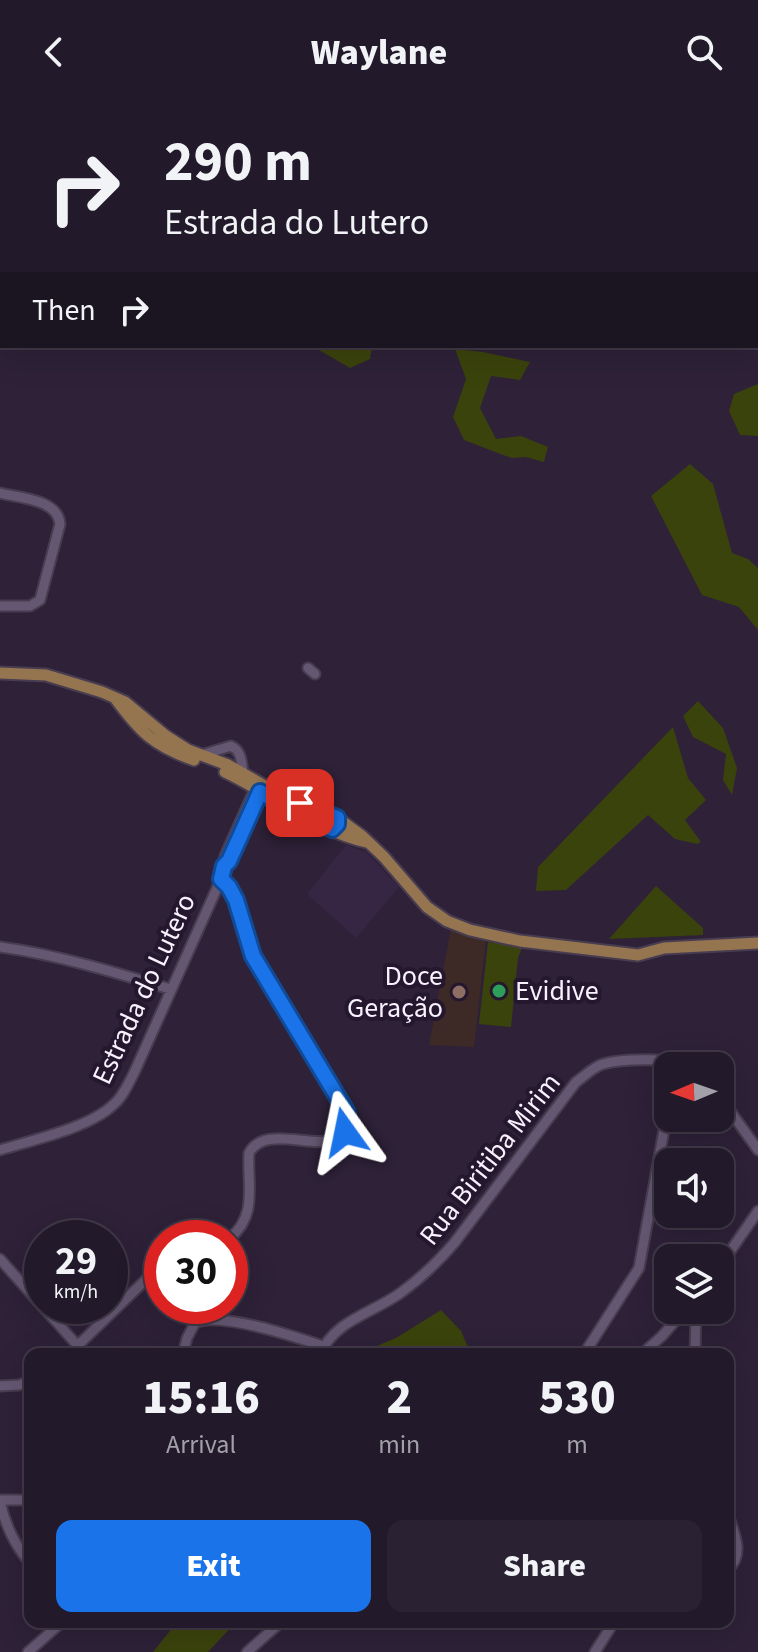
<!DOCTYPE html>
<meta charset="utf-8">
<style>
:root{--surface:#22192a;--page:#2a2232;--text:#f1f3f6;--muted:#a2a0a8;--line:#3f3847;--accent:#1a73e8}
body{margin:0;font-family:"Source Sans 3",sans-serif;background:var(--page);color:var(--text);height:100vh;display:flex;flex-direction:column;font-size:30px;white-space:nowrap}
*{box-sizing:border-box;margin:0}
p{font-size:26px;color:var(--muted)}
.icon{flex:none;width:44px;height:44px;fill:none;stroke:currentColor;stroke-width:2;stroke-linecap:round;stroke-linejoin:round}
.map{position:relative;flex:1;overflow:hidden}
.panel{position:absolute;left:24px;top:1244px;width:710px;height:280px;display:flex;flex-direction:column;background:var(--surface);border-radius:16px;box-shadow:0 8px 32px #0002,0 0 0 2px var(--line)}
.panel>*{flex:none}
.top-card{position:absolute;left:0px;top:0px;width:758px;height:244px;box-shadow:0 8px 32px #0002,0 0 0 2px var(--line);background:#22192a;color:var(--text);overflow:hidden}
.needle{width:52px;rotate:268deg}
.controls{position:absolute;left:654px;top:948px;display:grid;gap:16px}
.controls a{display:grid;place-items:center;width:80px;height:80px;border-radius:16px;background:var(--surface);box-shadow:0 8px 32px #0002,0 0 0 2px var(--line);font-size:40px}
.speed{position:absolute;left:24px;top:1116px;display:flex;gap:16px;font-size:40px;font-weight:700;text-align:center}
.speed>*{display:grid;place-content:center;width:104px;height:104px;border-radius:50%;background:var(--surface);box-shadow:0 8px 32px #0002,0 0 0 2px var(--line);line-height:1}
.speed small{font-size:20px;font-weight:400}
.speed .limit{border:12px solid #d22;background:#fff;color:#111}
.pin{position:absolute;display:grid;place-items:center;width:68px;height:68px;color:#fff;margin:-34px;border-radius:16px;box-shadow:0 4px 12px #0006}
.me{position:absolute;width:88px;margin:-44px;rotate:348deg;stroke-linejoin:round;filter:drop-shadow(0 0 6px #0008)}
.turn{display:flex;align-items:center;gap:28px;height:168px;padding:0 32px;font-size:36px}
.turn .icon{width:104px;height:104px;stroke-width:2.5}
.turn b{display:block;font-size:56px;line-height:68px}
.then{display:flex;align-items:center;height:76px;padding:0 32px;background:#0003;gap:16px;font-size:30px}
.eta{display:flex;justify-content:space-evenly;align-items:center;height:136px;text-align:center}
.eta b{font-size:48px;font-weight:800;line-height:56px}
.button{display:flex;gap:16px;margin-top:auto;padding:16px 32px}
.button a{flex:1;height:92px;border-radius:16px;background:var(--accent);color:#fff;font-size:32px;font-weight:800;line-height:92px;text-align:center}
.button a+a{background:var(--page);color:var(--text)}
header{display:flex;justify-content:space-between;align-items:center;height:104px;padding:0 32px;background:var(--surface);font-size:36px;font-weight:800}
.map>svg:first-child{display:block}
.built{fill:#362543}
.education{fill:#3d2926}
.green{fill:#3b430c}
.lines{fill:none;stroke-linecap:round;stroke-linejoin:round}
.minor-casing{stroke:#483d50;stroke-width:13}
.major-casing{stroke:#483d50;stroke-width:15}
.minor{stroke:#655772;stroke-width:9}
.major{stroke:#957450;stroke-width:11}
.route-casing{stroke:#114b97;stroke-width:20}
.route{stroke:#1a73e8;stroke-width:14}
.leisure-dot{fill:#2e9e5b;stroke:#24172e;stroke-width:3}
.education-dot{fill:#8d6e63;stroke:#24172e;stroke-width:3}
.labels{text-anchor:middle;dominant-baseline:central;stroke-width:8;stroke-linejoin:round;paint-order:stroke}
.poi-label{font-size:28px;fill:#f8f1fe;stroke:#24172e;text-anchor:end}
.street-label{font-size:28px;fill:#f8f1fe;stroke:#24172e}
</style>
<header><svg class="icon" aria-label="back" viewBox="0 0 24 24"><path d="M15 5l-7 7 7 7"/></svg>Waylane<svg class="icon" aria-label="search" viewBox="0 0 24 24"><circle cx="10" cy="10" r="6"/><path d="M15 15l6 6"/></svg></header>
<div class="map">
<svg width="758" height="1548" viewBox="0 0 758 1548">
<rect width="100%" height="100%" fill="#2e2138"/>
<path class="built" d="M 346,741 L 366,748 L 399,783 L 356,834 L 307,790 Z"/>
<path class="education" d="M 451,824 L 486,835 L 474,943 L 429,941 Z"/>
<path class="green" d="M 321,242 L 372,242 L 370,255 L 350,264 L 319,246 Z
M 455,245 L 483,248 L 530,258 L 520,276 L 491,272 L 480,304 L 496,335 L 521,332 L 548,343 L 544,358 L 526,353 L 512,354 L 503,351 L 464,336 L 453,313 L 466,275 Z
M 758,280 L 758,332 L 740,331 L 729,307 L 734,290 Z
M 690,360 L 713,380 L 732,449 L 748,455 L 758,464 L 758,526 L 739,503 L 702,491 L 651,392 Z
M 698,597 L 723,624 L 737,664 L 732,691 L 723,676 L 726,650 L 693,633 L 683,612 Z
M 673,623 L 688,674 L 706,696 L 685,716 L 701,738 L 697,740 L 675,735 L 648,711 L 566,786 L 536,787 L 538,763 Z
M 656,782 L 703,824 L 703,831 L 609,835 Z
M 488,838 L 522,843 L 518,854 L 511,923 L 479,920 Z
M 441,1206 L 461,1227 L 471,1250 L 369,1250 L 377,1242 L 396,1234 Z
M 177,1518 L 236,1518 L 208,1548 L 153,1548 Z"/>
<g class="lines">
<g class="minor-casing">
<path id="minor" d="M 221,2 L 222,0
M 0,136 L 2,134
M 0,389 C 19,394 58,395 60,420 L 40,496 L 30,502 L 0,502
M 308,564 L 315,570
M 201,651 L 231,642 C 242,647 241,658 243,668
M 221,775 L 229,783 L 236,796 L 253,852 L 341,997 C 347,1008 349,1016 345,1028 C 342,1031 340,1035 335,1036 C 310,1044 264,1021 249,1049 C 247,1081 258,1111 230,1134
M 0,843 C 58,851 114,868 170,885
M 720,993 L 758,1046
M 0,1046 C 32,1036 89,1024 113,1001 C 123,993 128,980 134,969 L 221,775 L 225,752 L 255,685
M 0,1155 L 42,1202
M 720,1162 L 758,1107
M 42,1202 L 78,1242
M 69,1250 L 162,1160
M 183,1250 L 187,1234 L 195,1219 C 220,1207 296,1233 323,1242
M 320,1250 C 336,1216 370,1210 399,1190 C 420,1175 438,1158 455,1138 L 576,978 C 585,972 593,963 603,960 C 623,954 676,954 694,962
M 584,1250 L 639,1164 L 668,1004
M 642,1250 L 662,1232 L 685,1206
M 695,1250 L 696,1206
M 0,1282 L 19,1281 L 30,1277
M 0,1396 L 30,1396
M 0,1398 C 6,1422 14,1440 30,1459
M 728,1411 C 734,1428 745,1451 728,1465
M 28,1548 L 62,1518
M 247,1548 L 281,1518
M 595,1548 L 614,1518"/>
</g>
<g class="major-casing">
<path id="major" d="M 0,569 L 46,571 L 102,588 L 125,598 L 166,632 L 188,646 L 228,661 L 281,691 L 343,718 L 362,732 L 384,753 L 427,803 L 447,817 L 470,826 L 520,837 L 638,851 L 664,844 L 758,839
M 115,594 C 140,628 154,642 194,656
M 225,668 C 270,689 318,728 367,738"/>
</g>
<use href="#minor" class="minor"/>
<use href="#major" class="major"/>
</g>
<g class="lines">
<g class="route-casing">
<path id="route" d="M 300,699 L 337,714 L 337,720 L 332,725 L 302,711 L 260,688 L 229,757 L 224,762 L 221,775 L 229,783 L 236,796 L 253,852 L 346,1007 L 348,1015 L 345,1028"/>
</g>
<use href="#route" class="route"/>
</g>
<circle class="leisure-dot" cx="499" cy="887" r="8"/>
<circle class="education-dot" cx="459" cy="888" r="8"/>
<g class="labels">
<g class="poi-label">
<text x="443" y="872">Doce<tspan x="443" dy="32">Geração</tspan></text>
<text x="515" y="887" text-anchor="start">Evidive</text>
</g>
<g class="street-label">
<text transform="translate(144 885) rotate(-65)">Estrada do Lutero</text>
<text transform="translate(490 1055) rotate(-52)">Rua Biritiba Mirim</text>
</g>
</g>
</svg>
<div class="controls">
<a><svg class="needle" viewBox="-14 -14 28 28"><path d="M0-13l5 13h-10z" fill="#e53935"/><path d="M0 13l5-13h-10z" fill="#a2a0a8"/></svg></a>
<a><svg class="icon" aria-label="sound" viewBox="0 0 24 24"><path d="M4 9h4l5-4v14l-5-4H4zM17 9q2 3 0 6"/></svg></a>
<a><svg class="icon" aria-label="layers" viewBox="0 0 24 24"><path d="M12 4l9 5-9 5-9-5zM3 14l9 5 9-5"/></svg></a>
</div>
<div class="speed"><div>29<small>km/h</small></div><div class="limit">30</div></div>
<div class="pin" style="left:300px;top:699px;background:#d93025"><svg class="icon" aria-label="arrive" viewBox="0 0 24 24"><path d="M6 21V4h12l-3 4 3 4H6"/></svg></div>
<svg class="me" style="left:345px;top:1028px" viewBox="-20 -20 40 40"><path d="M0-17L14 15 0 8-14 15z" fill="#1a73e8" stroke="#fff" stroke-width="4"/></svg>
<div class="top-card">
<div class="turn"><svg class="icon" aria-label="right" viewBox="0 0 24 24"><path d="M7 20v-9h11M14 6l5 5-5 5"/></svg><div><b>290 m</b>Estrada do Lutero</div></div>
<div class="then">Then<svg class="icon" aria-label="right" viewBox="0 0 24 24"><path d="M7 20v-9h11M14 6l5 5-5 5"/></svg></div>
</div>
<section class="panel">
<div class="eta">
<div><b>15:16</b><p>Arrival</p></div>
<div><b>2</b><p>min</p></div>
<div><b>530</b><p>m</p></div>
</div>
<div class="button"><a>Exit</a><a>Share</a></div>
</section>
</div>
